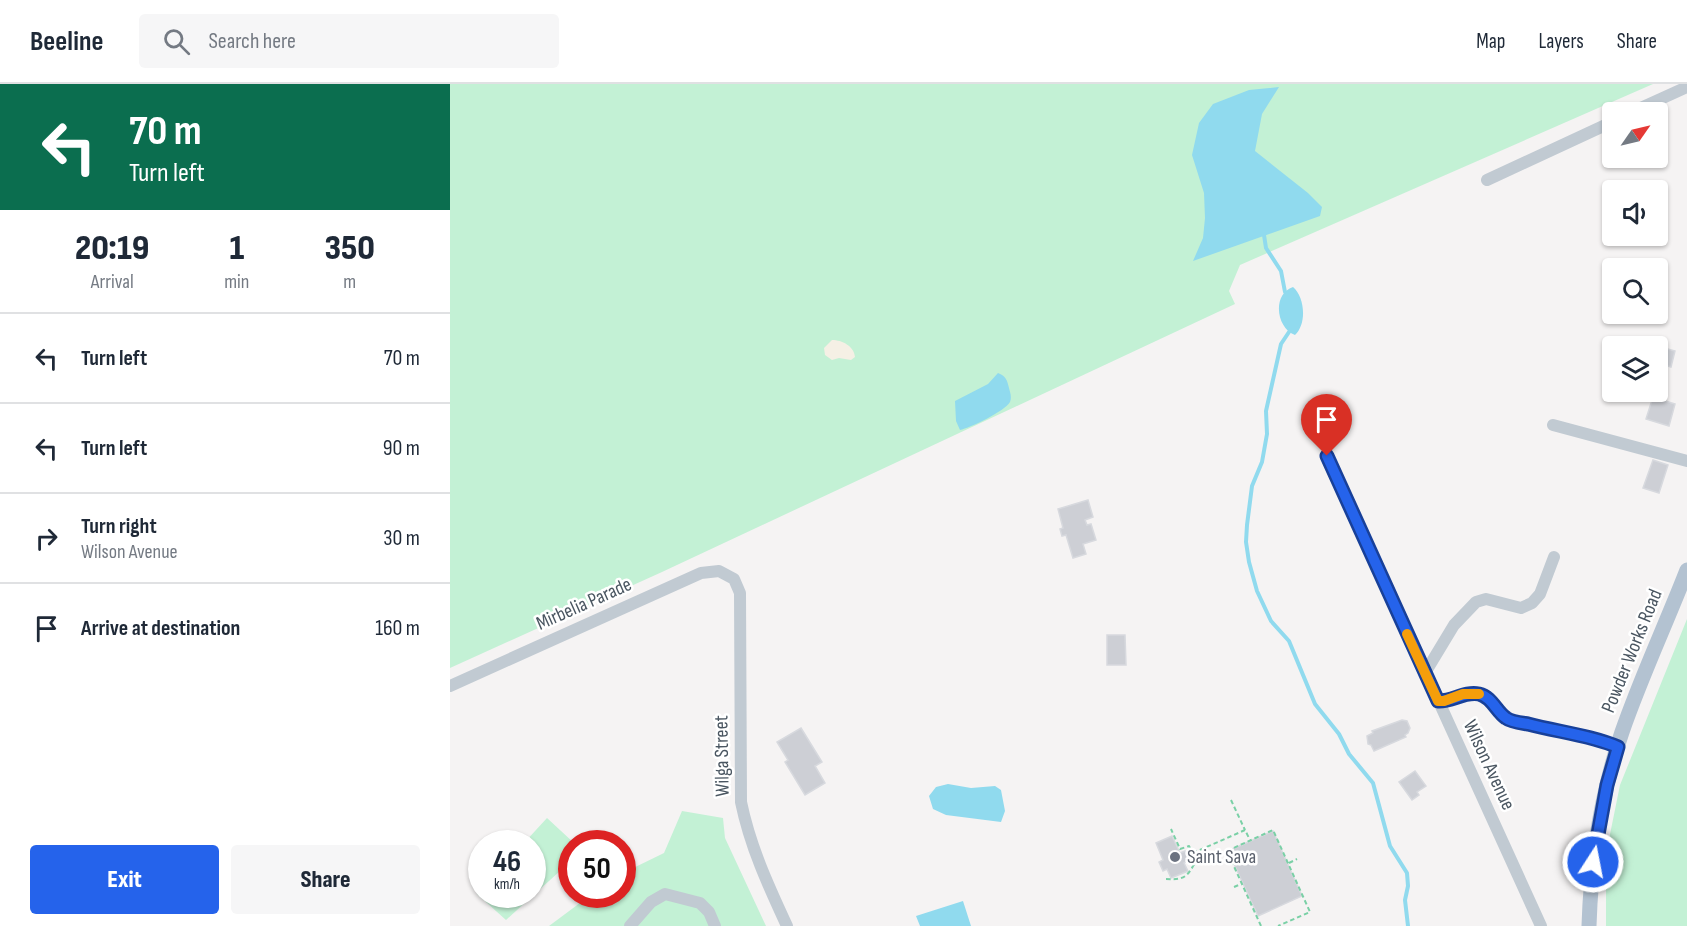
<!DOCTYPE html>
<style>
:root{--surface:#fff;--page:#f6f6f7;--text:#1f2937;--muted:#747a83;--line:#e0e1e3;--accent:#2563eb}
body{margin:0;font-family:"Sofia Sans Condensed",sans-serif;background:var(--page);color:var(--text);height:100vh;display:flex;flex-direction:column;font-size:22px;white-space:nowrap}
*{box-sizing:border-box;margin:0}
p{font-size:20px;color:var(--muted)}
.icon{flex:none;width:33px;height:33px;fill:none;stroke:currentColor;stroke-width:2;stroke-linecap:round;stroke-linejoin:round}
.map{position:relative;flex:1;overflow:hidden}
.side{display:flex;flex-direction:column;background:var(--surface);width:450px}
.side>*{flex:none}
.hud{background:#0b6e4f;color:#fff;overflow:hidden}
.needle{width:39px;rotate:56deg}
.controls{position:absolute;left:1152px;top:18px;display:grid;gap:12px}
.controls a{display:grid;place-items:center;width:66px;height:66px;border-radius:6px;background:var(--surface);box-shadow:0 2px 4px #0004;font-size:30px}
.speed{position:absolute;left:18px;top:746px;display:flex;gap:12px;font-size:30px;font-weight:700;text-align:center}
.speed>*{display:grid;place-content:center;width:78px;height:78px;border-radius:50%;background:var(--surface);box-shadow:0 2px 4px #0004;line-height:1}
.speed small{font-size:15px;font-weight:400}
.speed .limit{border:9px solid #d22;background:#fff;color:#111}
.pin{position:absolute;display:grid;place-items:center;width:51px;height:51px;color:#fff;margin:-62px -26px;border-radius:50% 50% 50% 0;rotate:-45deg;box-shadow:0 0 6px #0007}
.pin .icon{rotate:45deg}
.me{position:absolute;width:66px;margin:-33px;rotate:11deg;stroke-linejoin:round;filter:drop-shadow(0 0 4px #0008)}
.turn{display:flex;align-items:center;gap:21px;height:126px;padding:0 30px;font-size:27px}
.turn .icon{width:78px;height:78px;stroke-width:2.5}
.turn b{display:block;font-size:42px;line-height:51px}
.eta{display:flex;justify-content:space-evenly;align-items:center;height:102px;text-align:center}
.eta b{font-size:36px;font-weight:800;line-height:42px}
.action{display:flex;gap:12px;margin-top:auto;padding:12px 30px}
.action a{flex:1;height:69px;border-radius:6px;background:var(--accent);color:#fff;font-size:24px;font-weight:800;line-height:69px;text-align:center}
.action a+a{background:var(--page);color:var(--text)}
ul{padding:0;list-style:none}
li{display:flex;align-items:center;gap:18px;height:90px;padding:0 30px;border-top:2px solid var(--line)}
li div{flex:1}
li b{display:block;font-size:22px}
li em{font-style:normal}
header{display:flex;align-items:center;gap:36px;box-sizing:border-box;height:84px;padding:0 30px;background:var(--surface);border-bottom:2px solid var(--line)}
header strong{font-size:28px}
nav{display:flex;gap:33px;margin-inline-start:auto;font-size:21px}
.search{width:420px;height:54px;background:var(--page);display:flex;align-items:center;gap:15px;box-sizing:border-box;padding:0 21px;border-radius:6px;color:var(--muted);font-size:22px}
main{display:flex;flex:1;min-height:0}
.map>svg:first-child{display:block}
.green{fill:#c3f1d5}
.sand{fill:#f5f0e5}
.water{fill:#90daee}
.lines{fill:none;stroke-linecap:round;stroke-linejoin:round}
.stream{stroke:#90daee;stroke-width:4}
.building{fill:#cdcfd5;stroke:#d7d9de;stroke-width:1.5}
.path{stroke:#7ad0a6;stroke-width:2;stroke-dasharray:4.5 3;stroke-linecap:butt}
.minor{stroke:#c1cad2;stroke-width:12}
.major{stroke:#b3c2d1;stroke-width:15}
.route-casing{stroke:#184099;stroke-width:15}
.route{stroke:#2563eb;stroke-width:10}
.slow{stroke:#f59e0b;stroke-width:10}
.worship-dot{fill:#6b7280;stroke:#fff;stroke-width:2}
.labels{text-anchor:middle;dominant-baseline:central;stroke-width:5;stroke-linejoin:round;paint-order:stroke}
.street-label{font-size:20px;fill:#4a5661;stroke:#fff}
.worship-label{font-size:20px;fill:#5b616d;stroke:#fff;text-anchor:start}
</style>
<header>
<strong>Beeline</strong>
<div class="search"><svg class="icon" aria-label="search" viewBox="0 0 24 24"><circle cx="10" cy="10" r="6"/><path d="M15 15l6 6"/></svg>Search here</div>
<nav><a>Map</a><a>Layers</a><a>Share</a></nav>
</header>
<main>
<section class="side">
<div class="hud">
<div class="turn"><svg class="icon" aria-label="left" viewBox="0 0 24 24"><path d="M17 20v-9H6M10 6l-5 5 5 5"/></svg><div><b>70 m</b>Turn left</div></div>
</div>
<div class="eta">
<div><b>20:19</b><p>Arrival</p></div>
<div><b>1</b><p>min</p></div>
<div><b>350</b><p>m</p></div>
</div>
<ul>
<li><svg class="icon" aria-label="left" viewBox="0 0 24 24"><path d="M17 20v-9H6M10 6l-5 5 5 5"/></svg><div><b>Turn left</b></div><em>70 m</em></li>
<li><svg class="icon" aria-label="left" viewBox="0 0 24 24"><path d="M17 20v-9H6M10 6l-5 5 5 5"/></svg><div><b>Turn left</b></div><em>90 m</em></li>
<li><svg class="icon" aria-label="right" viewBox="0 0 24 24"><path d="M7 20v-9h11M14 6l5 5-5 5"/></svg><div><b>Turn right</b><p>Wilson Avenue</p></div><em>30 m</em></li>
<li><svg class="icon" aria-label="arrive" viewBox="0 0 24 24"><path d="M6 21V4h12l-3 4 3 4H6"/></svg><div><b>Arrive at destination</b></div><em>160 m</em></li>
</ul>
<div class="action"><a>Exit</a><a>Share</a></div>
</section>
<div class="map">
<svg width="1237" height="842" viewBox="0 0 1237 842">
<rect width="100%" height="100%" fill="#f5f3f3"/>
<path class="green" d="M 0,0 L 1203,0 L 790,181 L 779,207 L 785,220 L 212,488 L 0,584 Z
M 1237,535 L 1237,842 L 1156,842 L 1156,770 L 1170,701 Z
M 232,727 L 273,734 L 275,754 L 316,842 L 99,842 L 142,810 L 172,810 L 173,789 L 214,769 Z
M 97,734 L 124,759 L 122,759 L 121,777 L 56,836 L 27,810 L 31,805 L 32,810 L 82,810 L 82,759 L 74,759 Z"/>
<path class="sand" d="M 382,256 C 392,256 404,262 405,273 L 401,276 L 389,274 L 382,276 L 375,271 L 374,264 Z"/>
<path class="water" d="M 829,3 L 812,30 L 805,67 L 858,109 L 872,123 L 870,132 L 743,177 L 753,154 L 755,134 L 754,109 L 742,71 L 749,39 L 763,20 L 799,6 Z
M 843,203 C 855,213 857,240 845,251 C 826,244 822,210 843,203 Z
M 548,289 C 556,292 557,296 559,304 C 560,308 562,313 560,318 C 555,327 520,344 510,346 L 506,337 L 505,317 L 538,300 Z
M 498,700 L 521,704 L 545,702 L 551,706 L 555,727 L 551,738 L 496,731 L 483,725 L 479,712 L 486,703 Z
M 513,817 L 521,842 L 470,842 L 466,832 Z"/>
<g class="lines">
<path class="stream" d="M 814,151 L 816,164 L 831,187 L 835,208
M 839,248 L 831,260 L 816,327 L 817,350 L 812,378 L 802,402 L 797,441 L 796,458 L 799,478 L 807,507 L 821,537 L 839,557 L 865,620 L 889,650 L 899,670 L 923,699 L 940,762 L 957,789 L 958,802 L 955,816 L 958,842"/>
</g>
<path class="building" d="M 1207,262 L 1225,267 L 1221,283 L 1208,279 Z
M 1203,313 L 1225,320 L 1219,342 L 1196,335 Z
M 1203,376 L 1218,381 L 1209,409 L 1193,404 Z
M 638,416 L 643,433 L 635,436 L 637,441 L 641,440 L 646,456 L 633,460 L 636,470 L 623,474 L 616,451 L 612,452 L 610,445 L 613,444 L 608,425 Z
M 657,551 L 675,551 L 676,581 L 657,581 Z
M 952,636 L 957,637 L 960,644 L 958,649 L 955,651 L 956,653 L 924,667 L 921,661 L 918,660 L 917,652 L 923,649 L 922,647 Z
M 351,644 L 372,678 L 365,682 L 375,699 L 355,711 L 335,678 L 338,676 L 327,658 Z
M 965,687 L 976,702 L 967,708 L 969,711 L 962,716 L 949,698 Z
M 823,747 L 852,812 L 808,832 L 778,767 Z
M 722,752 L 730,769 L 735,767 L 739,776 L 734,779 L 738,787 L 721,794 L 717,785 L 713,787 L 709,778 L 713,776 L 706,759 Z"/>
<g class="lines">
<path class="path" d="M 781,716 L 795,746
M 743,769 L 795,746 L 800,756
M 839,779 L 847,775
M 716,795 C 735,796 737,793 746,777 L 739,762 L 730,765 L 721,745
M 784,803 L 791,800
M 811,842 L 777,767 L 823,746 L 860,828 L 828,842"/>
<path class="minor" d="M 1182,28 L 1237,3
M 1037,96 L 1162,38
M 1103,341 L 1237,377
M 877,372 L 1091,842
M 975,589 L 1004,541 L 1026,518 L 1036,515 L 1071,524 L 1082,519 L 1090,510 L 1104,473
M 0,602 L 251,489 L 269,487 L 284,495 L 290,509 L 291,718 C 300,762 318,801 337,842
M 988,617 C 1002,618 1014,607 1029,610 C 1042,612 1046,627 1056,634 C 1061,638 1072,639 1078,640 C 1108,648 1140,651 1168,663
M 180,842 L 201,818 L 215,810 L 250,819 L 259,828 L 265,842"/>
<path class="major" d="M 1139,842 C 1141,777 1151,710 1172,648 C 1191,593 1216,540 1237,486"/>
</g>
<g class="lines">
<g class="route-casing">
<path id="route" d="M 877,372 L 988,617 C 1002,618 1014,607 1029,610 C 1042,613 1046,627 1056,634 C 1061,638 1072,639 1078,640 C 1108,648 1140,651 1168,663 L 1157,701 L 1143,778"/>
</g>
<use href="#route" class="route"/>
<path class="slow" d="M 957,550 L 988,617 L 994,617 L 1013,610 L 1029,610"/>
</g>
<circle class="worship-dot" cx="725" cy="773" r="6"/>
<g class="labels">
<g class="street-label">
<text transform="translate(134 520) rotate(-24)">Mirbelia Parade</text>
<text transform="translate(1182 567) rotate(-68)">Powder Works Road</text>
<text transform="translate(272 672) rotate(-91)">Wilga Street</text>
<text transform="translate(1039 681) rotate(65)">Wilson Avenue</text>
</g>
<g class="worship-label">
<text x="737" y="773">Saint Sava</text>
</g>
</g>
</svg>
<div class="controls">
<a><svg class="needle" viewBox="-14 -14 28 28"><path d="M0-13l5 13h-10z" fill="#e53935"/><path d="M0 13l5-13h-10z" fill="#747a83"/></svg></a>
<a><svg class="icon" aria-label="sound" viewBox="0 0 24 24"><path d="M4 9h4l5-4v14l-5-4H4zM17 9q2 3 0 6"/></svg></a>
<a><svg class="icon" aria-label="search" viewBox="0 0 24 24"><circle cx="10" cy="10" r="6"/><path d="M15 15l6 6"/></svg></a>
<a><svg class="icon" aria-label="layers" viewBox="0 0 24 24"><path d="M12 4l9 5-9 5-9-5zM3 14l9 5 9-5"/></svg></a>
</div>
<div class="speed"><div>46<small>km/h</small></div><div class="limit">50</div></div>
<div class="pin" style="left:877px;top:372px;background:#d93025"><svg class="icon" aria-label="arrive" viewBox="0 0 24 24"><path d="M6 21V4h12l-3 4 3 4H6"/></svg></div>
<svg class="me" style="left:1143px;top:778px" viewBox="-20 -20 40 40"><circle r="17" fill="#2563eb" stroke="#fff" stroke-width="3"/><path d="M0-11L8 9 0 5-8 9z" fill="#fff"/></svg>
</div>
</main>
